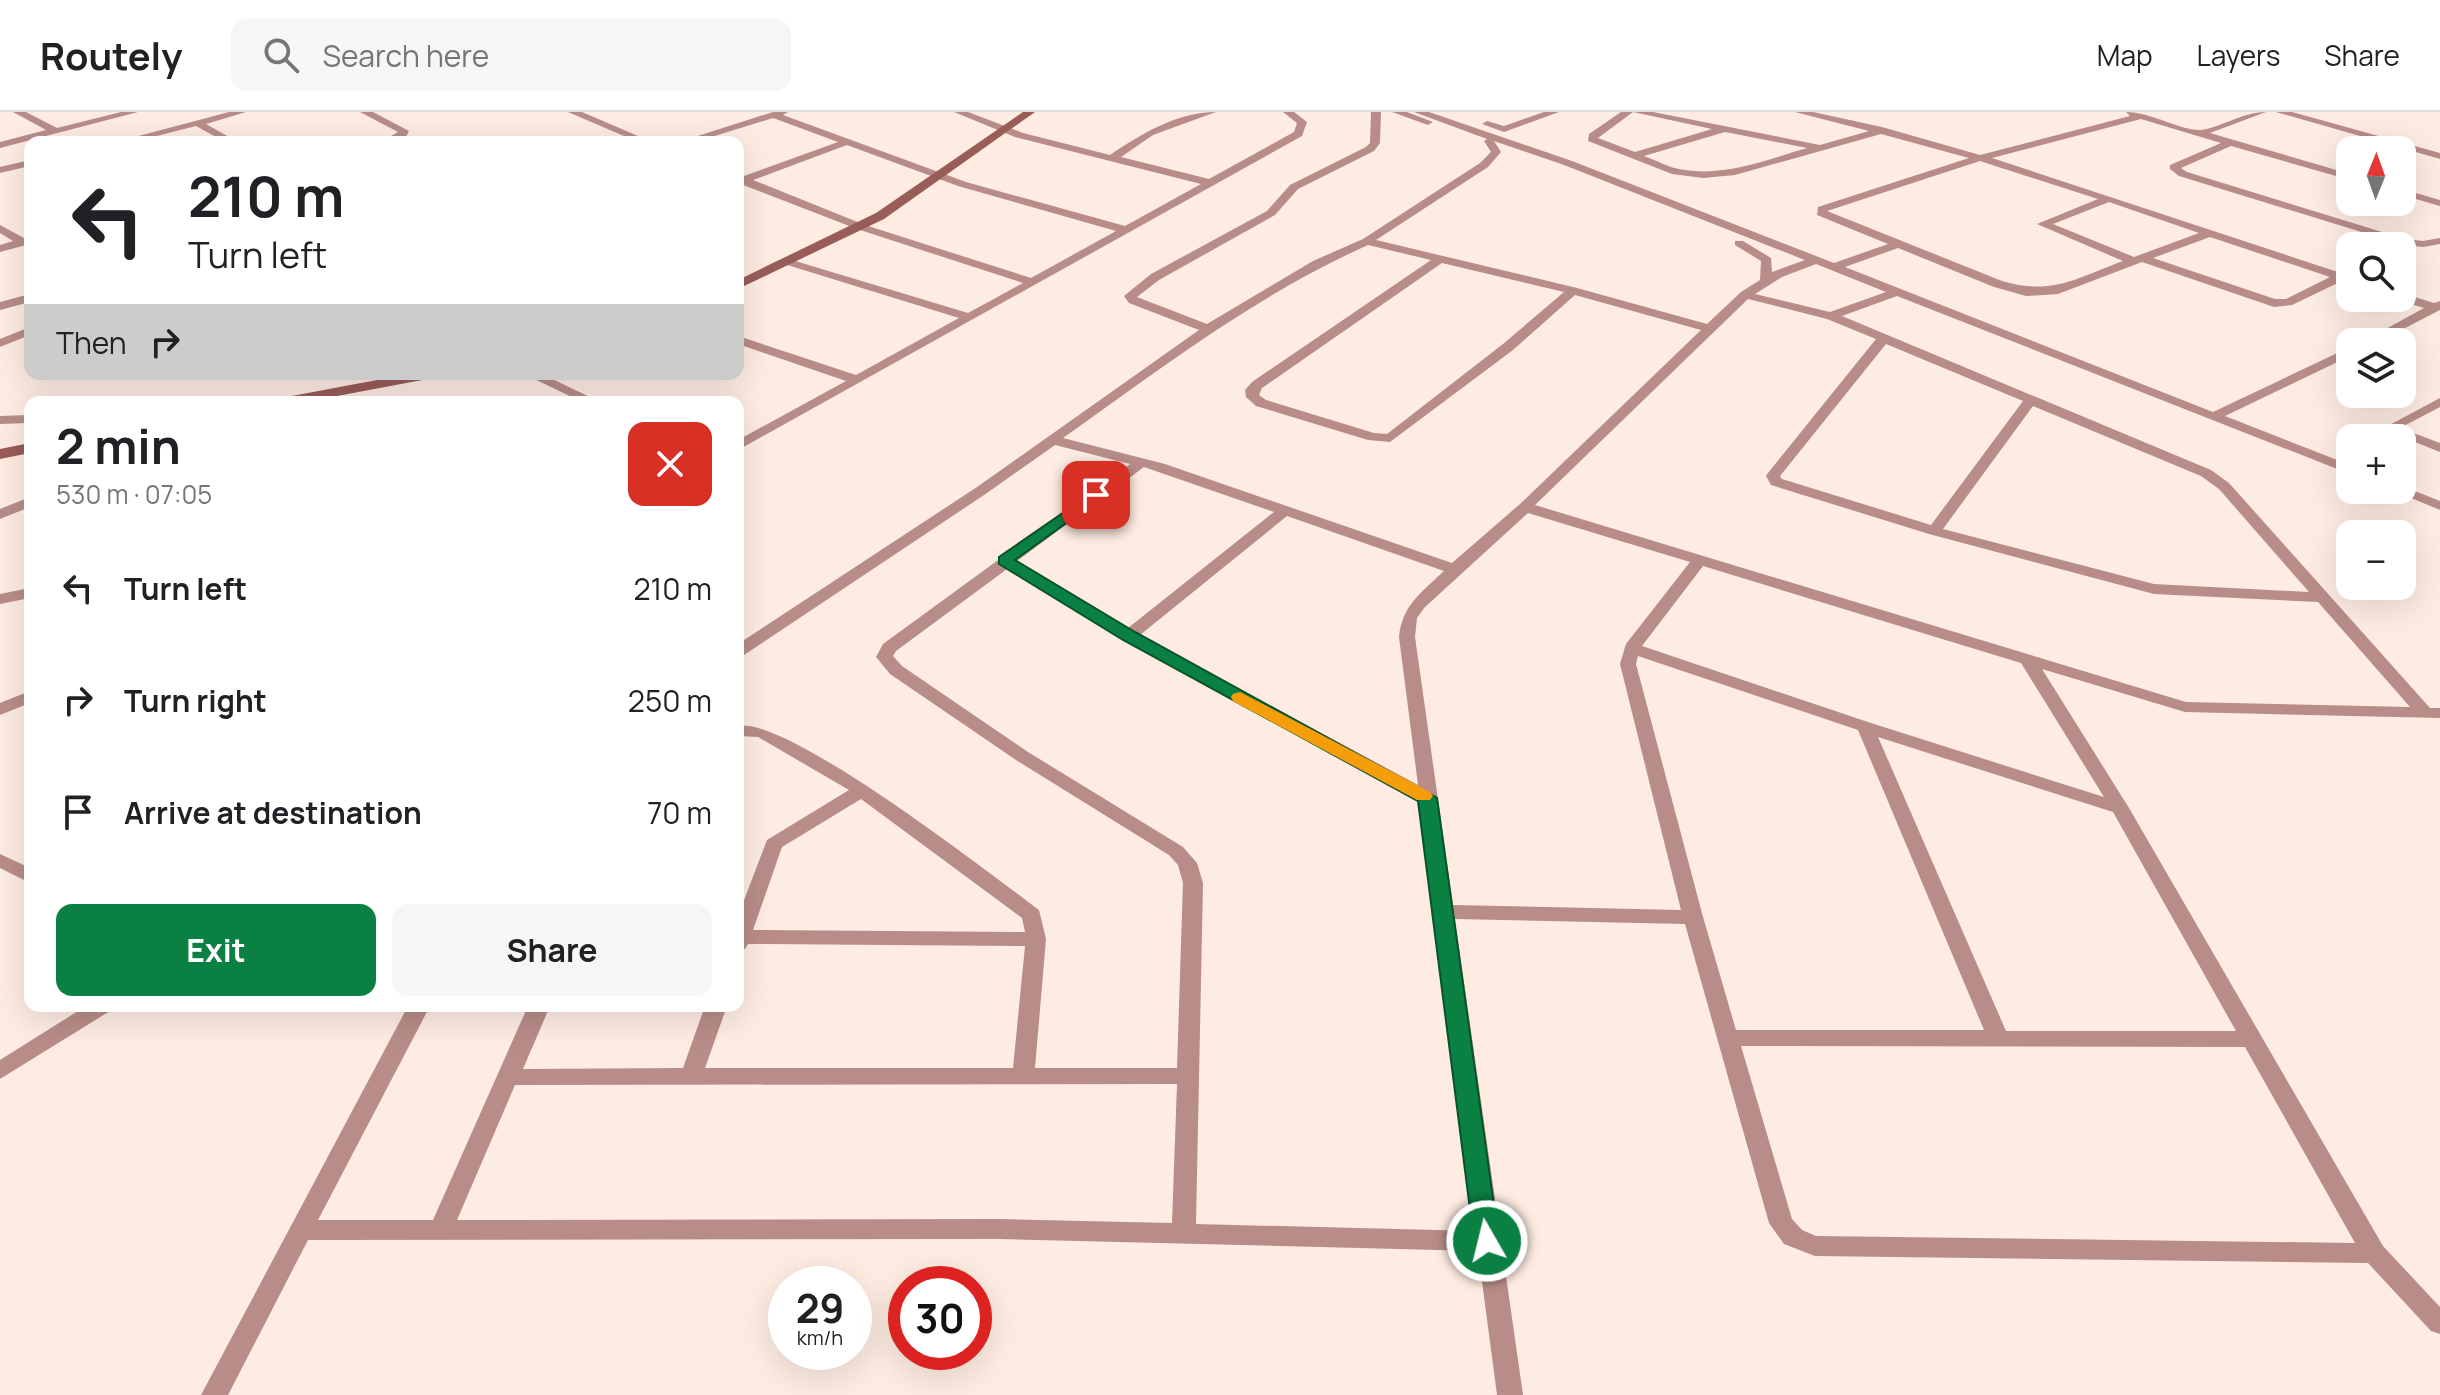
<!DOCTYPE html>
<meta charset="utf-8">
<style>
:root{--surface:#fff;--page:#f6f6f6;--text:#202124;--muted:#757577;--line:#e0e0e0;--accent:#0b8043}
body{margin:0;font-family:Manrope,sans-serif;background:var(--page);color:var(--text);height:100vh;display:flex;flex-direction:column;font-size:30px;white-space:nowrap}
*{box-sizing:border-box;margin:0}
p{font-size:26px;color:var(--muted)}
.icon{flex:none;width:44px;height:44px;fill:none;stroke:currentColor;stroke-width:2;stroke-linecap:round;stroke-linejoin:round}
.map{position:relative;flex:1;overflow:hidden}
.side{position:absolute;left:24px;top:284px;width:720px;height:616px;display:flex;flex-direction:column;background:var(--surface);border-radius:16px;box-shadow:0 8px 32px #0002}
.side>*{flex:none}
.guide{position:absolute;left:24px;top:24px;width:720px;height:244px;border-radius:16px;box-shadow:0 8px 32px #0002;background:#fff;color:var(--text);overflow:hidden}
.needle{width:52px;rotate:1deg}
.buttons{position:absolute;left:2336px;top:24px;display:grid;gap:16px}
.buttons a{display:grid;place-items:center;width:80px;height:80px;border-radius:16px;background:var(--surface);box-shadow:0 8px 32px #0002;font-size:40px}
.speed{position:absolute;left:768px;top:1154px;display:flex;gap:16px;font-size:40px;font-weight:700;text-align:center}
.speed>*{display:grid;place-content:center;width:104px;height:104px;border-radius:50%;background:var(--surface);box-shadow:0 8px 32px #0002;line-height:1}
.speed small{font-size:20px;font-weight:400}
.speed .limit{border:12px solid #d22;background:#fff;color:#111}
.pin{position:absolute;display:grid;place-items:center;width:68px;height:68px;color:#fff;margin:-34px;border-radius:16px;box-shadow:0 4px 12px #0006}
.me{position:absolute;width:88px;margin:-44px;rotate:352deg;stroke-linejoin:round;filter:drop-shadow(0 0 6px #0008)}
.turn{display:flex;align-items:center;gap:28px;height:168px;padding:0 32px;font-size:36px}
.turn .icon{width:104px;height:104px;stroke-width:2.5}
.turn b{display:block;font-size:56px;line-height:68px}
.then{display:flex;align-items:center;height:76px;padding:0 32px;background:#0003;gap:16px;font-size:30px}
.round{display:grid;place-items:center;flex:none;width:84px;height:84px;border-radius:16px;background:var(--page)}
.head{display:flex;align-items:center;justify-content:space-between;height:136px;padding:0 32px}
h1{font-size:48px;font-weight:700;line-height:60px}
.primary-button{display:flex;gap:16px;margin-top:auto;padding:16px 32px}
.primary-button a{flex:1;height:92px;border-radius:16px;background:var(--accent);color:#fff;font-size:32px;font-weight:700;line-height:92px;text-align:center}
.primary-button a+a{background:var(--page);color:var(--text)}
ul{padding:0;list-style:none}
li{display:flex;align-items:center;gap:24px;height:112px;padding:0 32px}
li div{flex:1}
li b{display:block;font-size:30px}
li em{font-style:normal}
header{display:flex;align-items:center;gap:48px;box-sizing:border-box;height:112px;padding:0 40px;background:var(--surface);border-bottom:2px solid var(--line)}
header strong{font-size:38px}
nav{display:flex;gap:44px;margin-inline-start:auto;font-size:28px}
.search{width:560px;height:72px;background:var(--page);display:flex;align-items:center;gap:20px;box-sizing:border-box;padding:0 28px;border-radius:16px;color:var(--muted);font-size:30px}
.map>svg:first-child{display:block}
.lines{fill:none;stroke-linecap:round;stroke-linejoin:round}
.street{fill:#b88d89;fill-rule:evenodd}
.secondary{fill:#995d58;fill-rule:evenodd}
.route{fill:#0b8043;stroke:#07532c;stroke-width:2}
.slow{fill:#f59e0b}
</style>
<header>
<strong>Routely</strong>
<div class="search"><svg class="icon" aria-label="search" viewBox="0 0 24 24"><circle cx="10" cy="10" r="6"/><path d="M15 15l6 6"/></svg>Search here</div>
<nav><a>Map</a><a>Layers</a><a>Share</a></nav>
</header>
<div class="map">
<svg width="2440" height="1283" viewBox="0 0 2440 1283">
<rect width="100%" height="100%" fill="#feece2"/>
<g class="lines">
<path class="street" d="M 13,0 L 26,0 L 57,16 L 121,0 L 138,0 L 0,36 L 0,30 L 46,18 Z
M 229,0 L 246,0 L 206,12 L 238,30 L 225,30 L 196,14 L 133,30 L 116,30 Z
M 360,0 L 373,0 L 409,19 L 405,27 L 381,30 L 398,20 Z
M 568,0 L 582,0 L 652,30 L 638,30 Z
M 773,0 L 788,0 L 783,3 L 966,70 L 1125,114 L 1201,72 L 1015,25 L 954,0 L 968,0 L 1023,21 L 1110,43 C 1141,22 1177,0 1216,0 L 1153,23 L 1121,45 L 1209,67 L 1294,20 L 1297,11 L 1283,0 L 1294,0 L 1307,10 L 1302,24 L 738,338 L 738,328 L 846,269 L 738,232 L 738,224 L 856,263 L 959,206 L 784,152 L 784,148 L 792,148 L 968,201 L 1023,171 L 857,117 L 738,71 L 738,63 L 744,64 L 838,30 L 773,6 L 695,30 L 679,30 ZM 847,33 L 958,74 L 1116,119 L 1031,166 L 865,113 L 753,68 Z
M 1371,0 L 1381,0 L 1380,31 L 1374,39 L 1298,77 L 1275,103 L 1159,168 L 1137,185 L 1207,212 L 1313,149 L 1363,127 L 1480,51 L 1491,40 L 1484,29 L 1487,27 L 1414,0 L 1429,0 L 1572,49 L 1834,151 L 1888,132 L 1817,103 L 1818,95 L 1969,46 L 1881,22 L 1735,63 L 1703,66 L 1672,62 L 1588,29 L 1589,22 L 1621,0 L 1633,0 L 1598,26 L 1635,40 L 1712,17 L 1633,0 L 1653,0 L 1820,33 L 1869,19 L 1795,0 L 1813,0 L 1882,15 L 1980,43 L 2130,4 L 2126,0 C 2151,0 2179,18 2199,18 C 2219,17 2241,0 2266,0 L 2210,21 L 2350,62 L 2350,68 L 2231,34 L 2181,56 L 2187,60 L 2405,127 L 2423,129 L 2440,126 L 2440,132 L 2423,135 L 2404,133 L 2179,64 L 2170,57 L 2170,53 L 2221,31 L 2141,7 L 1992,46 L 2350,164 L 2350,172 L 2342,169 L 2292,193 L 2274,195 L 2142,150 L 2058,182 L 2026,184 L 1994,175 L 1898,136 L 1845,155 L 2213,300 L 2350,235 L 2350,244 L 2225,304 L 2350,353 L 2350,362 L 1897,184 L 1842,204 L 2211,358 L 2229,371 L 2430,596 L 2440,596 L 2440,606 L 2185,600 L 2042,557 L 2129,696 L 2383,1134 L 2440,1195 L 2440,1222 L 2431,1219 L 2368,1151 L 1815,1144 L 1784,1132 L 1769,1111 L 1685,812 L 1455,807 L 1523,1283 L 1497,1283 L 1478,1139 L 999,1127 L 308,1128 L 228,1283 L 201,1283 L 408,894 L 430,894 L 318,1108 L 433,1108 L 528,894 L 550,894 L 523,957 L 683,956 L 705,894 L 727,894 L 705,956 L 1013,956 L 1025,834 L 748,832 L 745,837 L 738,839 L 738,804 L 767,728 L 849,678 L 758,625 L 738,624 L 738,614 C 788,604 990,762 1039,798 L 1046,827 L 1035,956 L 1177,956 L 1183,771 L 1178,753 L 1169,743 L 1016,648 L 890,562 L 876,545 L 883,532 L 1130,352 L 1055,333 L 987,381 L 744,543 L 738,544 L 738,532 L 977,375 L 1199,218 L 1129,191 L 1124,184 L 1151,162 L 1267,99 L 1290,73 L 1366,35 L 1370,31 ZM 1725,20 L 1807,36 C 1766,48 1722,66 1679,57 C 1667,55 1656,48 1644,44 ZM 1494,29 L 1564,53 L 1805,148 L 1772,160 L 1771,146 L 1743,129 L 1735,129 L 1735,133 L 1761,149 L 1760,168 L 1741,180 L 1707,212 L 1577,176 L 1376,128 L 1488,55 L 1501,40 ZM 1980,49 L 2098,87 L 2037,112 L 2123,149 C 2077,166 2052,184 2002,169 L 1827,99 ZM 2109,90 L 2199,121 L 2134,145 L 2053,112 ZM 2210,125 L 2330,165 L 2286,187 L 2275,187 L 2153,146 ZM 1368,133 L 1431,148 L 1252,270 L 1245,278 L 1246,285 L 1256,294 L 1368,328 L 1390,330 L 1513,238 L 1575,183 L 1701,218 L 1520,392 L 1452,451 L 1165,352 L 1063,326 C 1161,256 1258,182 1368,133 ZM 1442,151 L 1564,180 L 1503,232 L 1387,322 L 1374,321 L 1266,288 L 1259,283 L 1262,276 ZM 1816,152 L 1886,180 L 1830,200 L 1755,182 L 1782,165 ZM 1748,187 L 1827,207 L 1876,227 L 1768,361 L 1766,364 L 1771,373 L 1929,422 L 2154,482 L 2318,490 L 2410,595 L 2186,590 L 1535,393 ZM 1886,232 L 2023,289 L 1931,413 L 1782,367 L 1780,364 ZM 2033,294 L 2201,364 L 2219,377 L 2309,480 L 2154,472 L 1943,417 ZM 1144,355 L 1274,400 L 1128,516 L 1017,449 ZM 1528,401 L 1690,450 L 1626,532 L 1620,552 L 1681,798 L 1453,793 L 1415,525 L 1417,506 L 1424,496 ZM 1287,404 L 1444,459 C 1422,480 1402,493 1399,525 L 1418,673 L 1140,523 ZM 1703,454 L 2021,551 L 2104,685 L 1871,611 L 1642,534 ZM 1007,457 L 1123,527 L 1420,690 L 1476,1119 L 1196,1112 L 1203,771 L 1197,751 L 1183,735 L 1028,640 L 902,554 L 893,544 L 896,539 ZM 1638,544 L 1858,618 L 1984,918 L 1736,918 L 1703,805 L 1636,552 ZM 1878,625 L 2113,700 L 2236,919 L 2006,919 ZM 861,687 L 1022,806 L 1025,820 L 753,818 L 782,735 ZM 1741,934 L 2245,935 L 2355,1131 L 1816,1124 L 1802,1118 L 1792,1107 ZM 1177,972 L 1172,1111 L 999,1107 L 457,1108 L 515,973 Z
M 1392,0 L 1407,0 L 1433,10 L 1428,13 Z
M 1544,0 L 1559,0 L 1504,20 L 1482,12 L 1487,9 L 1504,14 Z
M 2276,0 L 2292,0 L 2440,41 L 2440,47 Z
M 30,48 L 30,54 L 0,61 L 0,55 Z
M 2402,77 L 2440,88 L 2440,94 L 2402,83 Z
M 0,113 L 24,126 L 30,125 L 30,132 L 0,140 L 0,133 L 13,129 L 0,121 Z
M 2402,181 L 2434,191 L 2440,189 L 2440,198 L 2378,230 L 2362,230 L 2424,196 L 2398,188 L 2402,186 Z
M 30,182 L 30,190 L 0,198 L 0,190 Z
M 30,215 L 30,223 L 0,235 L 0,227 Z
M 524,262 L 542,262 L 600,290 L 582,290 Z
M 2440,286 L 2440,295 L 2400,316 L 2440,331 L 2440,340 L 2382,317 Z
M 30,303 L 30,311 L 0,312 L 0,304 Z
M 2402,374 L 2440,389 L 2440,398 L 2392,378 L 2402,378 Z
M 30,385 L 30,395 L 0,407 L 0,397 Z
M 30,476 L 30,486 L 0,492 L 0,482 Z
M 30,579 L 30,591 L 0,603 L 0,591 Z
M 0,742 L 30,756 L 30,771 L 0,756 Z
M 86,894 L 113,894 L 110,899 L 0,967 L 0,948 Z"/>
<path class="secondary" d="M 1023,0 L 1035,0 L 884,107 L 738,177 L 738,168 L 876,101 Z
M 409,262 L 440,262 L 433,266 L 305,290 L 274,290 L 281,286 Z
M 30,331 L 30,341 L 0,347 L 0,337 Z"/>
</g>
<path class="route" d="M 1096,378 L 1103,383 L 1101,386 L 1015,448 L 1135,520 L 1437,686 L 1499,1129 L 1495,1136 L 1487,1139 L 1478,1136 L 1474,1129 L 1418,689 L 1123,528 L 999,452 L 999,445 Z"/>
<path class="slow" d="M 1240,580 L 1430,680 L 1433,684 L 1430,688 L 1417,688 L 1233,589 L 1231,585 L 1233,582 Z"/>
</svg>
<div class="buttons">
<a><svg class="needle" viewBox="-14 -14 28 28"><path d="M0-13l5 13h-10z" fill="#e53935"/><path d="M0 13l5-13h-10z" fill="#757577"/></svg></a>
<a><svg class="icon" aria-label="search" viewBox="0 0 24 24"><circle cx="10" cy="10" r="6"/><path d="M15 15l6 6"/></svg></a>
<a><svg class="icon" aria-label="layers" viewBox="0 0 24 24"><path d="M12 4l9 5-9 5-9-5zM3 14l9 5 9-5"/></svg></a>
<a>+</a>
<a>−</a>
</div>
<div class="speed"><div>29<small>km/h</small></div><div class="limit">30</div></div>
<div class="pin" style="left:1096px;top:383px;background:#d93025"><svg class="icon" aria-label="arrive" viewBox="0 0 24 24"><path d="M6 21V4h12l-3 4 3 4H6"/></svg></div>
<svg class="me" style="left:1487px;top:1129px" viewBox="-20 -20 40 40"><circle r="17" fill="#0b8043" stroke="#fff" stroke-width="3"/><path d="M0-11L8 9 0 5-8 9z" fill="#fff"/></svg>
<div class="guide">
<div class="turn"><svg class="icon" aria-label="left" viewBox="0 0 24 24"><path d="M17 20v-9H6M10 6l-5 5 5 5"/></svg><div><b>210 m</b>Turn left</div></div>
<div class="then">Then<svg class="icon" aria-label="right" viewBox="0 0 24 24"><path d="M7 20v-9h11M14 6l5 5-5 5"/></svg></div>
</div>
<section class="side">
<div class="head"><div><h1>2 min</h1><p>530 m · 07:05</p></div><a class="round" style="background:#d93025;color:#fff"><svg class="icon" aria-label="close" viewBox="0 0 24 24"><path d="M6 6l12 12M18 6L6 18"/></svg></a></div>
<ul>
<li><svg class="icon" aria-label="left" viewBox="0 0 24 24"><path d="M17 20v-9H6M10 6l-5 5 5 5"/></svg><div><b>Turn left</b></div><em>210 m</em></li>
<li><svg class="icon" aria-label="right" viewBox="0 0 24 24"><path d="M7 20v-9h11M14 6l5 5-5 5"/></svg><div><b>Turn right</b></div><em>250 m</em></li>
<li><svg class="icon" aria-label="arrive" viewBox="0 0 24 24"><path d="M6 21V4h12l-3 4 3 4H6"/></svg><div><b>Arrive at destination</b></div><em>70 m</em></li>
</ul>
<div class="primary-button"><a>Exit</a><a>Share</a></div>
</section>
</div>
